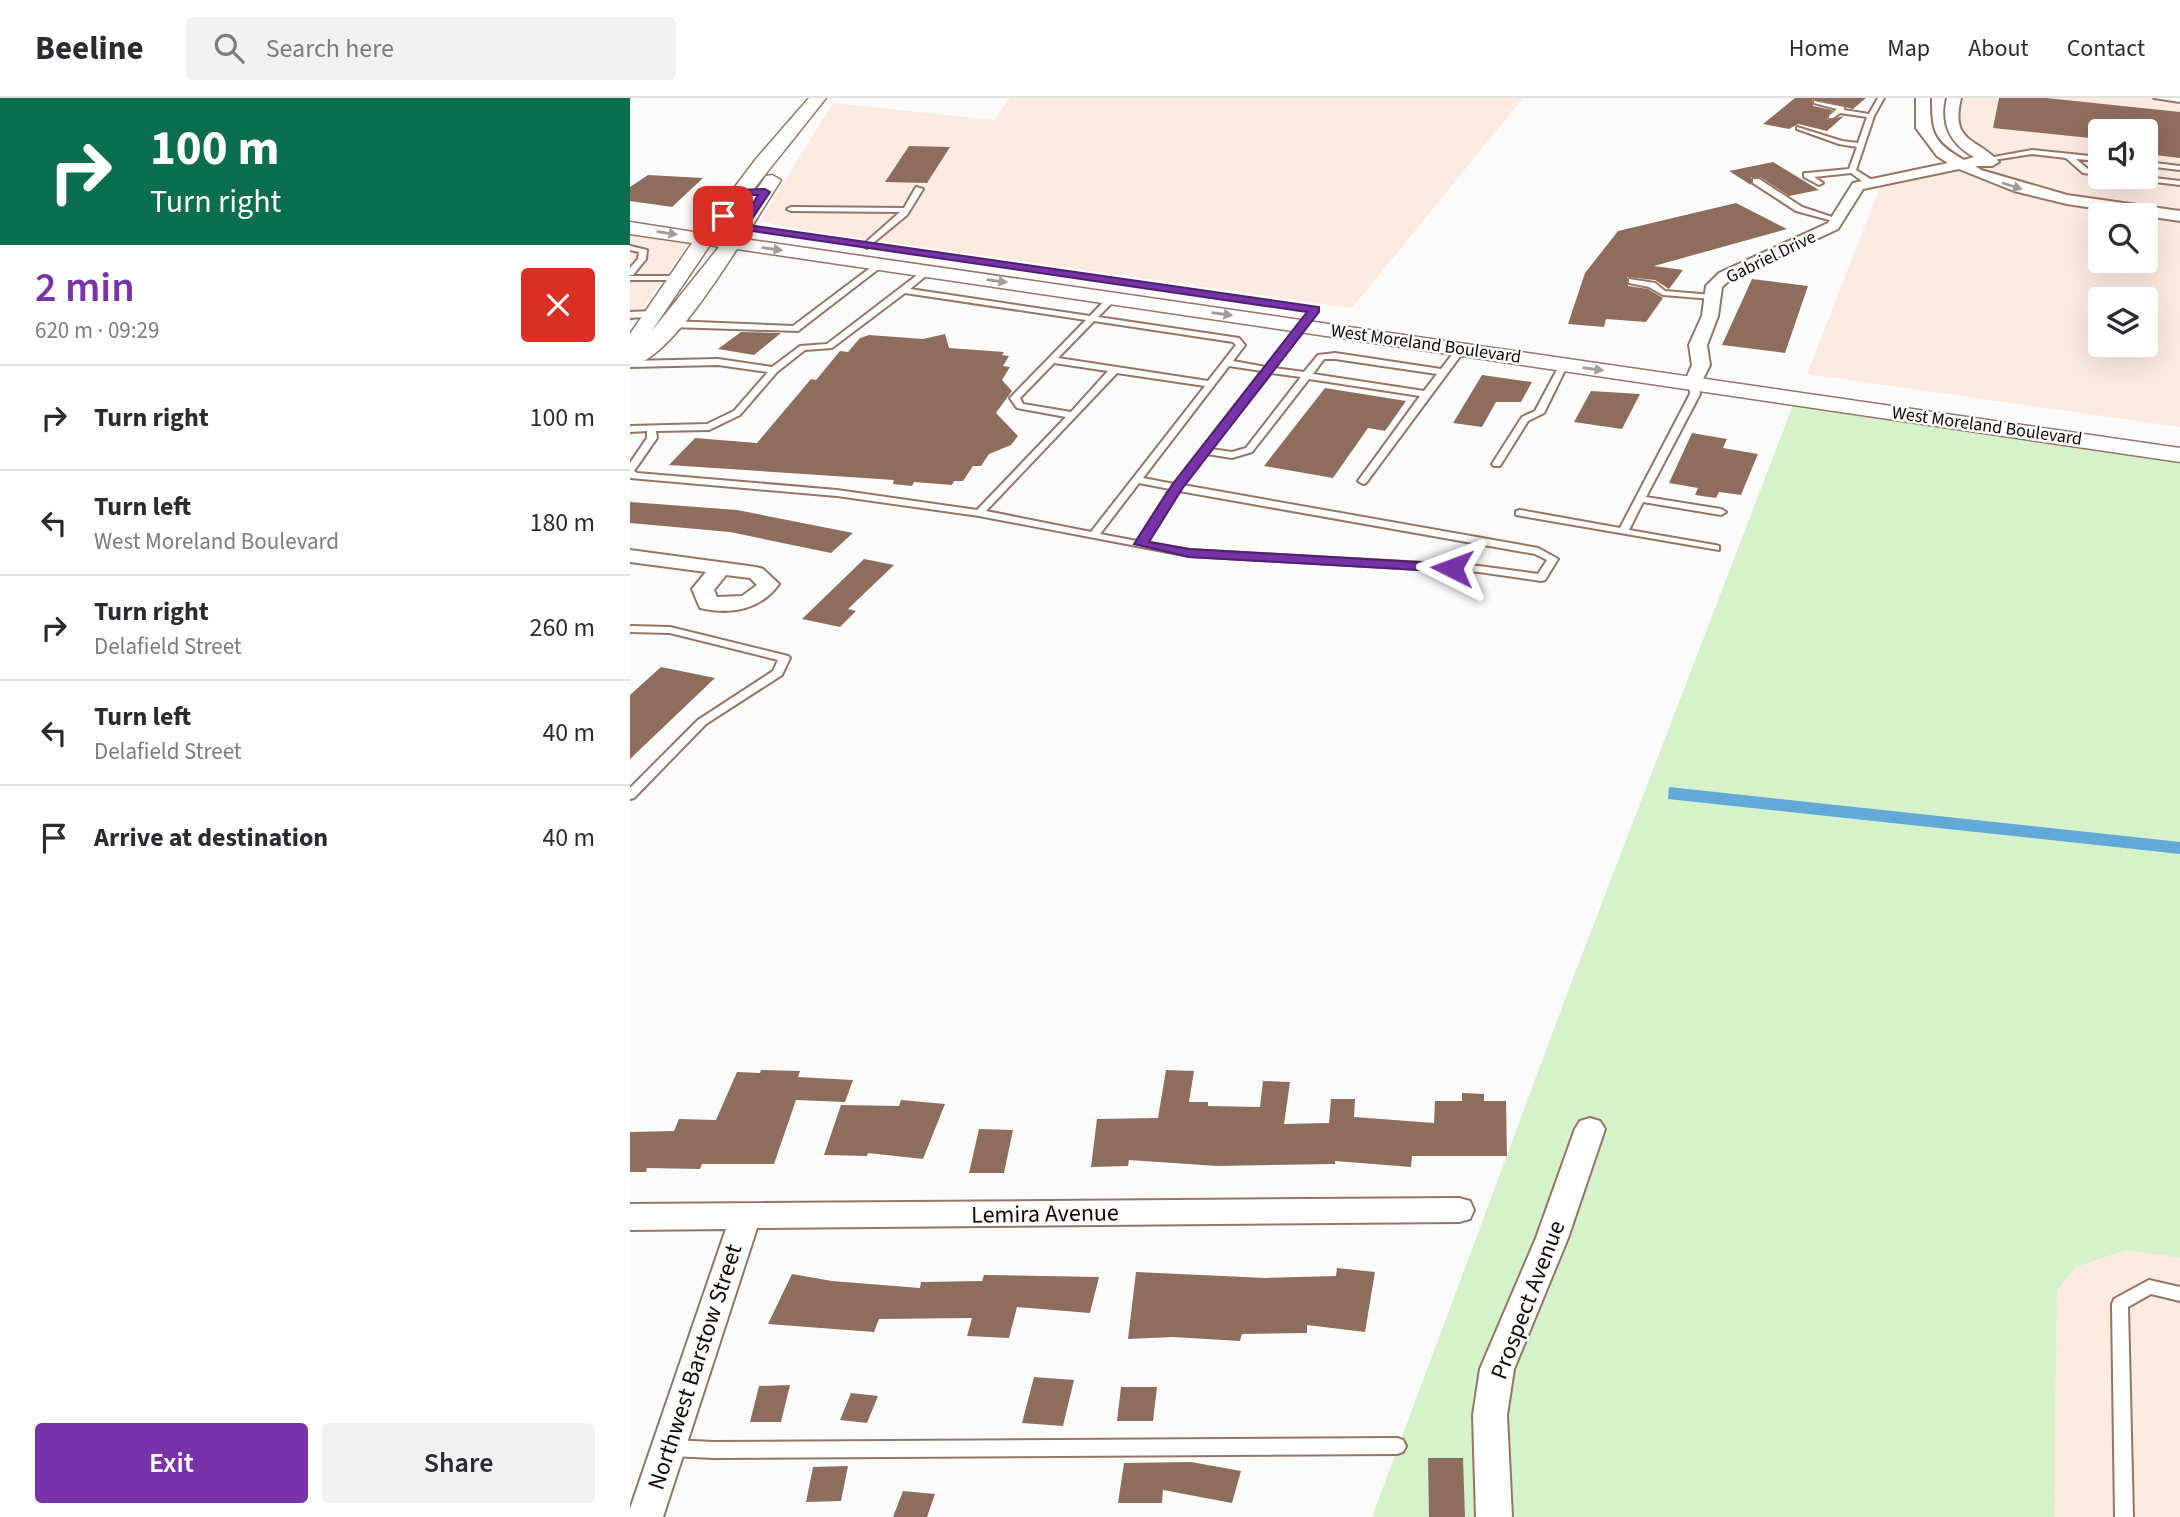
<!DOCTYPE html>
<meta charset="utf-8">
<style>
:root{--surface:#fff;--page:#f2f2f3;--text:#2b2b33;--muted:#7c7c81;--line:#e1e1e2;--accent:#7733a7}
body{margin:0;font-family:"Source Sans 3",sans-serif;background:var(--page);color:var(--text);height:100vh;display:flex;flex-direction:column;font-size:26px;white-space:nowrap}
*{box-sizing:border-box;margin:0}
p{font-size:23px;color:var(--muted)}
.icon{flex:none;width:38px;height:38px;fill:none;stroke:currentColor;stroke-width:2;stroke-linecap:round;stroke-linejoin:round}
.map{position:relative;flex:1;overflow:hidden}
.panel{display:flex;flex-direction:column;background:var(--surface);width:630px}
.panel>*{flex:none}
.top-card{background:#0b6e4f;color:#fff;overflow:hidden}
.fabs{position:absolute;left:1458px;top:21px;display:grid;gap:14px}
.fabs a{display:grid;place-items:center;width:70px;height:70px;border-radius:7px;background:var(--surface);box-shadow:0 7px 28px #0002;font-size:35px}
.pin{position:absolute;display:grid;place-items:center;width:60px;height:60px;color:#fff;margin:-30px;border-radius:14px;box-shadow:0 4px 10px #0006}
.me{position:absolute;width:77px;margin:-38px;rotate:273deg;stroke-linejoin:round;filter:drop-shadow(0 0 5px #0008)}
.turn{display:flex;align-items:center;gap:24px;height:147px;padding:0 35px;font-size:32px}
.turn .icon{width:91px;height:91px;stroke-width:2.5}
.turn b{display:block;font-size:49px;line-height:60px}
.round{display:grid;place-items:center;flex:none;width:74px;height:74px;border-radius:7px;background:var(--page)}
.overview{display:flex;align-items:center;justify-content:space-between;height:119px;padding:0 35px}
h1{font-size:42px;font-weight:600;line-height:52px;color:var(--accent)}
.primary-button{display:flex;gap:14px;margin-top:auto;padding:14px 35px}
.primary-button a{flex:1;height:80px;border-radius:7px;background:var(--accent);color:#fff;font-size:28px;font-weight:600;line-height:80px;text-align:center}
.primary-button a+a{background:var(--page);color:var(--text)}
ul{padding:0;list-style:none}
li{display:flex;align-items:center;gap:21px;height:105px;padding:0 35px;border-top:2px solid var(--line)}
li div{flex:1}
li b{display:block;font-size:26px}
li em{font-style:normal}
header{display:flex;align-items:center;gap:42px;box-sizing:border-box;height:98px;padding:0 35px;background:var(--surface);border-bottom:2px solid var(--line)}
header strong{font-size:33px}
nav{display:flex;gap:38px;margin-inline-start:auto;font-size:24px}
.search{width:490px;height:63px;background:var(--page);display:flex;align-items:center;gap:18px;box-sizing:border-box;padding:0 24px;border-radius:7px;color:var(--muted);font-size:26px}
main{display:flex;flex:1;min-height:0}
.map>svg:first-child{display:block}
.built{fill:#fdeae1;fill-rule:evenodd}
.green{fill:#d6f2cb}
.water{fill:#63a9d7}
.building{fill:#8f6d5d}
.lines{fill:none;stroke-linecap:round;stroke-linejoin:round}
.service-casing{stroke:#977565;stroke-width:4}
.minor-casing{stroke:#977565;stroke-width:4}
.tertiary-casing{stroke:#977565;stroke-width:3}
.service{fill:#fff;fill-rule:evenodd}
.minor{fill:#fff;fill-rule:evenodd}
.tertiary{fill:#fff;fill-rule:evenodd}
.oneway{fill:#a19c9b}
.route{fill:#7733a7;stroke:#4d216d;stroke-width:2}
.labels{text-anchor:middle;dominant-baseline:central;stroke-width:5;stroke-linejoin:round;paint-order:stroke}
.far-street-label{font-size:18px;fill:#140804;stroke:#fbfbfb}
.near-street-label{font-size:24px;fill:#140804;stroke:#fbfbfb}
</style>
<header>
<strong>Beeline</strong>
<div class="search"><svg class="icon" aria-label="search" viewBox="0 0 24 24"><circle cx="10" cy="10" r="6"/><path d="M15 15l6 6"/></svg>Search here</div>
<nav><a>Home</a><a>Map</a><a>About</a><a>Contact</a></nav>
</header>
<main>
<section class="panel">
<div class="top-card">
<div class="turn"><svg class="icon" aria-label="right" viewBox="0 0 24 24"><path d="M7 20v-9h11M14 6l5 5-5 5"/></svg><div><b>100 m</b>Turn right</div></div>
</div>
<div class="overview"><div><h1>2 min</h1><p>620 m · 09:29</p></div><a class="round" style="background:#d93025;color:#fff"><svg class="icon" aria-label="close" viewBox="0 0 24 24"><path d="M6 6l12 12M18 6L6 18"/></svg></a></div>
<ul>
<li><svg class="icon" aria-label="right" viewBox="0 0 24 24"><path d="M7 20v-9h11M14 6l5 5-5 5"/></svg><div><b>Turn right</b></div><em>100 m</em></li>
<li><svg class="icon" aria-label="left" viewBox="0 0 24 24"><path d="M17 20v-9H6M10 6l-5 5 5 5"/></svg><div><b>Turn left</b><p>West Moreland Boulevard</p></div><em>180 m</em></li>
<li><svg class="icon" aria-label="right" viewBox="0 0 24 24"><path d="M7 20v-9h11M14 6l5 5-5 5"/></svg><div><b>Turn right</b><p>Delafield Street</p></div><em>260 m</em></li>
<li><svg class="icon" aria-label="left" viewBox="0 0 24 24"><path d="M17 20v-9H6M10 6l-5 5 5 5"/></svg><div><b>Turn left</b><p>Delafield Street</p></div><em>40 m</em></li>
<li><svg class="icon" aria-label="arrive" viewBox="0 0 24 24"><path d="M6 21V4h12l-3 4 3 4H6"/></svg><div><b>Arrive at destination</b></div><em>40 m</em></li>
</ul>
<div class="primary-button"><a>Exit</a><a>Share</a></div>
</section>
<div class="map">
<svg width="1550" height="1419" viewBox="0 0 1550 1419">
<rect width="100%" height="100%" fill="#fbfbfb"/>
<path class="built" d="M 380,0 L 893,0 L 722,210 L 172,132 L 130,123 L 203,5 L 364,22 Z
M 1333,0 L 1550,0 L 1550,329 L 1177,276 L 1252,84 L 1369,62 L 1336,40 L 1330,30 L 1328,20 ZM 1470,33 L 1516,33 L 1516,79 L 1470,79 ZM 1470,117 L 1516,117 L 1516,163 L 1470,163 ZM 1470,201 L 1516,201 L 1516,247 L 1470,247 Z
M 0,133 L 60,143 L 0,227 Z
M 1496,1152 L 1550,1160 L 1550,1419 L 1424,1419 L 1427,1192 L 1446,1169 Z"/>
<path class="green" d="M 1163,307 L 1550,364 L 1550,1160 L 1496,1152 L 1446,1169 L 1427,1192 L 1424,1419 L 742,1419 L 940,888 Z"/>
<path class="water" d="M 1039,689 L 1550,744 L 1550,756 L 1038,701 Z"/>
<path class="building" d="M 1165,0 L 1236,0 L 1223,11 L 1182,1 L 1183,8 L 1202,12 L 1197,22 L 1214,18 L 1197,33 L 1168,26 L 1159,31 L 1133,26 Z
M 1369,0 L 1416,0 L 1550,14 L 1550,60 L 1516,56 L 1516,33 L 1470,33 L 1470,41 L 1363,30 Z
M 279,48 L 320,49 L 297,85 L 255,84 Z
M 1143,64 L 1189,92 L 1159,98 L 1130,79 L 1121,79 L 1121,87 L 1099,73 Z
M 18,77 L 73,80 L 42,109 L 0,103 L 0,89 Z
M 1106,105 L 1157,131 L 1024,168 L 1053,172 L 1039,191 L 1025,182 L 997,179 L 998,188 L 1018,191 L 1033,200 L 1016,224 L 976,221 L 974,229 L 938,226 L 955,175 L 988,133 Z
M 1122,181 L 1178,188 L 1155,255 L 1092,247 Z
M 111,234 L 151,235 L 124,257 L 88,251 Z
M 315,236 L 319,250 L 374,254 L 372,257 L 379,258 L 373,268 L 380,269 L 372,282 L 382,293 L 366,315 L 388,338 L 381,347 L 359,356 L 351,368 L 343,368 L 333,383 L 324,383 L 322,387 L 284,384 L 282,388 L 263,386 L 264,382 L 39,367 L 65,340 L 127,345 L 181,281 L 186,282 L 210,253 L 218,254 L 230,240 L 239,237 L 293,241 Z
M 852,277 L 902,284 L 891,304 L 866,304 L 852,329 L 823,325 Z
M 695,290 L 776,303 L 755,333 L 738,330 L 703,380 L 634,368 Z
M 961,293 L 1010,296 L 992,331 L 944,324 Z
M 1062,335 L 1097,341 L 1093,350 L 1128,356 L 1111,397 L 1089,394 L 1086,400 L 1065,397 L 1068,390 L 1039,385 Z
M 0,404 L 107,412 L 223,435 L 201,455 L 100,434 L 0,425 Z
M 234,461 L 264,467 L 218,511 L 226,513 L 210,529 L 172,521 Z
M 31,569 L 85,580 L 0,661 L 0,597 Z
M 131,972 L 170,973 L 168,979 L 223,982 L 215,1004 L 166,1002 L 144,1066 L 72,1066 L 70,1071 L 17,1070 L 16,1074 L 0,1074 L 0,1034 L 44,1033 L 49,1021 L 86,1022 L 107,974 L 130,975 Z
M 536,972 L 564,973 L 559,1004 L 578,1004 L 578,1008 L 630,1009 L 633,983 L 660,984 L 654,1026 L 699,1025 L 701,1001 L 725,1001 L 724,1019 L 804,1025 L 805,1003 L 832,1003 L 832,995 L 854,996 L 854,1003 L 876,1003 L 877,1058 L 782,1058 L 781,1069 L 705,1063 L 705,1066 L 587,1068 L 499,1062 L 498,1068 L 461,1069 L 467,1021 L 528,1020 Z
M 271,1002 L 315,1006 L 293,1061 L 238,1055 L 237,1058 L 194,1057 L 211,1007 L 269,1008 Z
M 349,1031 L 383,1032 L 374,1075 L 339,1075 Z
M 707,1170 L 745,1174 L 735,1234 L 677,1227 L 677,1235 L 612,1236 L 610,1243 L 543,1239 L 498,1241 L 506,1174 L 635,1180 L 706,1178 Z
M 162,1176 L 202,1183 L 290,1190 L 291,1184 L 352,1183 L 354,1177 L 469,1179 L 460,1215 L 387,1209 L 379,1240 L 337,1238 L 342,1220 L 249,1221 L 244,1234 L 138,1226 Z
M 404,1279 L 444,1282 L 433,1328 L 392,1325 Z
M 160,1287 L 151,1324 L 120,1324 L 129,1288 Z
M 491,1289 L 527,1289 L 523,1323 L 487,1323 Z
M 221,1295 L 248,1298 L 237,1325 L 210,1322 Z
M 798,1360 L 833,1360 L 835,1419 L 799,1419 Z
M 561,1364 L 611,1373 L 602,1405 L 533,1392 L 532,1405 L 488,1405 L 494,1365 Z
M 218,1368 L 211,1403 L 176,1404 L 183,1369 Z
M 273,1393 L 305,1396 L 297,1419 L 263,1419 Z"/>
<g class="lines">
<g class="service-casing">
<path id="service" d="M 1248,0 L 1254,0 L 1244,18 L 1226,72 L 1242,82 L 1242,86 L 1236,86 L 1221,75 L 1184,79 L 1193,85 L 1189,87 L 1174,79 L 1174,75 L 1177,75 L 1219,71 L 1227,49 L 1209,46 L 1167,31 L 1167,29 L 1212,43 L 1228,45 L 1237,19 L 1210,15 L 1203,20 L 1199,20 L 1199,18 L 1207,11 L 1184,5 L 1184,3 L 1214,9 L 1214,12 L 1239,16 Z
M 1524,0 L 1550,0 L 1550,4 Z
M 1402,52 L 1470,59 L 1470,63 L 1446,61 L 1458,71 L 1470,73 L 1470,77 L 1453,75 L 1436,60 L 1402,56 L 1357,63 L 1353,61 Z
M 1516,64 L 1550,68 L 1550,72 L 1516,68 Z
M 1496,79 L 1516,79 L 1550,83 L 1550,87 L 1500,81 Z
M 1123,81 L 1129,81 L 1172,109 L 1211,122 L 1207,124 L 1166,113 L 1123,85 Z
M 286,89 L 293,91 L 277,117 L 237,150 L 233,148 L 234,146 L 270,114 L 161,113 L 157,111 L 161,109 L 274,110 Z
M 0,148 L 17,152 L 16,161 L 3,177 L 0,177 L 0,170 L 8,161 L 9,154 L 0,152 Z
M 248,164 L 255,166 L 168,233 L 41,229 L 37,226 L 41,223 L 163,228 Z
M 295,171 L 302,173 L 280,191 L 460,218 L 479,198 L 485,198 L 485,202 L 468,219 L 609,240 L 615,247 L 603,263 L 636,269 L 670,225 L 676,225 L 676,229 L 644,270 L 674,274 L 688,257 L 705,255 L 811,271 L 828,249 L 834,249 L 834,253 L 736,385 L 733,386 L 728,383 L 790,298 L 679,281 L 622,354 L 602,360 L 577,356 L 553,387 L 908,450 L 928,461 L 915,482 L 911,483 L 849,474 L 559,458 L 349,418 L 207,398 L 0,380 L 0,365 L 17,340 L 17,333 L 0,334 L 0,328 L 77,326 L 104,313 L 138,274 L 88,267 L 0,269 L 0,263 L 88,261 L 142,269 L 170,248 L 197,246 ZM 275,195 L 456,222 L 380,300 L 387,310 L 436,319 L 347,412 L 207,392 L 7,375 L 4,373 L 27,340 L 26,333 L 79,332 L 110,317 L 147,274 L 175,252 L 202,250 ZM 464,223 L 603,244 L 606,247 L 578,283 L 428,260 ZM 694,261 L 705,261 L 807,276 L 794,293 L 683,276 ZM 424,265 L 478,273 L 441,314 L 393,306 L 390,300 ZM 599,268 L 632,273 L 544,386 L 513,380 ZM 487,275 L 575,288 L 461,434 L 356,413 ZM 641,275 L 671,279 L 616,350 L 602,354 L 581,351 ZM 509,385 L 540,391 L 507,443 L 470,436 ZM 549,393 L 905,456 L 917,462 L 908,476 L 849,468 L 559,452 L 516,444 Z
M 0,178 L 47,178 L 51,180 L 47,182 L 0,182 Z
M 999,181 L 1025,185 L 1035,193 L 1082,197 L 1086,199 L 1082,201 L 1033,197 L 1019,189 L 999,185 Z
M 22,213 L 26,216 L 25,218 L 0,220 L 0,214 Z
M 934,263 L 938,266 L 914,315 L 898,323 L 870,368 L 864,368 L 862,366 L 892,319 L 905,313 L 930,266 Z
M 1063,282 L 1067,285 L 1070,296 L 1016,399 L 1091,411 L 1096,414 L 1091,417 L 1013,404 L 999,432 L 1085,447 L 1089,448 L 1089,452 L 886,417 L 886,413 L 890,412 L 990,430 L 1060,296 L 1059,285 Z
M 0,528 L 40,529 L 158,558 L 160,560 L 152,577 L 76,626 L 4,700 L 0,701 L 0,690 L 68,622 L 143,573 L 148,562 L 40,535 L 0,534 Z
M 1519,1182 L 1550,1189 L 1550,1203 L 1521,1196 L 1498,1209 L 1503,1419 L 1485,1419 L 1482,1206 L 1484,1201 Z
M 767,1340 L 773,1342 L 776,1348 L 773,1354 L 767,1356 L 84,1360 L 42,1358 L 36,1356 L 33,1350 L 36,1344 L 42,1342 L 84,1344 Z"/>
</g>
<g class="minor-casing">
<path id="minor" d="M 1286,0 L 1300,0 C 1300,34 1302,44 1334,62 L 1344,59 C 1320,45 1311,27 1317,0 L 1331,0 C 1320,45 1346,39 1369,64 L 1362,68 L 1345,68 L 1351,72 L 1437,97 L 1550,113 L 1550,123 L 1437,106 L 1384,93 L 1329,71 L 1233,91 L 1208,131 L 1101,181 L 1092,189 L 1088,218 L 1077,247 L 1080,267 L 1069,289 L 1057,289 L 1054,285 L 1062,267 L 1059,247 L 1072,218 L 1076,188 L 1089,175 L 1198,125 L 1223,85 L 1318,65 L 1307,58 L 1286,30 Z
M 0,452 L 126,469 L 133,471 L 149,486 C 130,512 101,517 70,510 L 62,491 L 76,474 L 0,464 ZM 96,477 L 120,480 L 127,487 L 112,498 L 87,499 L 84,492 Z
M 960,1020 L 970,1023 L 975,1031 L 938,1140 L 884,1271 L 877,1317 L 882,1419 L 846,1419 L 843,1317 L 850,1271 L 906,1140 L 945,1031 L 950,1023 Z
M 829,1100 L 840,1103 L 844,1112 L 840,1121 L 829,1124 L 127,1130 L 33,1419 L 0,1419 L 0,1411 L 96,1131 L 0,1132 L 0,1106 Z"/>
</g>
<g class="tertiary-casing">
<path id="tertiary" d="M 179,0 L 196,0 L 87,137 L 96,138 L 136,78 L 142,77 L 151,82 L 114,141 L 1550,350 L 1550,364 L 107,151 C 85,184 38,260 0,269 L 0,236 L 62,145 L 0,136 L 0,124 L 70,135 L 126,61 ZM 80,147 L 89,149 L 21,234 Z"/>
</g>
<use href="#service" class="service"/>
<use href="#minor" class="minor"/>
<use href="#tertiary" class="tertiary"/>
</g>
<defs><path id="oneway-solid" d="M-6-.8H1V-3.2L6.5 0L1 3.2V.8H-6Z" transform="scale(1.75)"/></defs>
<g class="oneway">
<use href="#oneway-solid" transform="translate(1382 88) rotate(18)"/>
<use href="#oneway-solid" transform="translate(37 135) rotate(9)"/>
<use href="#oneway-solid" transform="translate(142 151) rotate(8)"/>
<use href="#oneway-solid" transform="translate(367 183) rotate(8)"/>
<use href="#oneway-solid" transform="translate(592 216) rotate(8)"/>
<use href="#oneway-solid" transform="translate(963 271) rotate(8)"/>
</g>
<path class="route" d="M 135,91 L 140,94 L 118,127 L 689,209 L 689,214 L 552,391 L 519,444 L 559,451 L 822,466 L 829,470 L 822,474 L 559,459 L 504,446 L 542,387 L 677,214 L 108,131 L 128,97 L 114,97 L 96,120 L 88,118 L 107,92 Z"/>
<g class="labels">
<g class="far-street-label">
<text transform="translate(1141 159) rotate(-26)">Gabriel Drive</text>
<text transform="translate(796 246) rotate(8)">West Moreland Boulevard</text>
<text transform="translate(1357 328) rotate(8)">West Moreland Boulevard</text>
</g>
<g class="near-street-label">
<text transform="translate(415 1116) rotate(-1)">Lemira Avenue</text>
<text transform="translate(898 1202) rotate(-69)">Prospect Avenue</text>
<text transform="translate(65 1269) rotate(-72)">Northwest Barstow Street</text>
</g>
</g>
</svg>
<div class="fabs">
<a><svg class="icon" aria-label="sound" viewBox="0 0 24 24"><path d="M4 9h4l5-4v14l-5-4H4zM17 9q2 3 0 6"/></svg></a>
<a><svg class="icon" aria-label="search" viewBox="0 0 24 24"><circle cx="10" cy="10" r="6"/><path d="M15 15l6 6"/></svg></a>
<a><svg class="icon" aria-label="layers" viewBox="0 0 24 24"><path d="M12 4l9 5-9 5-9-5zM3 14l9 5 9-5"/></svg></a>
</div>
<div class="pin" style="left:93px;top:118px;background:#d93025"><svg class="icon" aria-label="arrive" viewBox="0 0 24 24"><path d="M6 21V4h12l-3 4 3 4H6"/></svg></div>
<svg class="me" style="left:822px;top:470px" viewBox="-20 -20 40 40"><path d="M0-17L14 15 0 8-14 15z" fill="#7733a7" stroke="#fff" stroke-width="4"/></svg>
</div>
</main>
